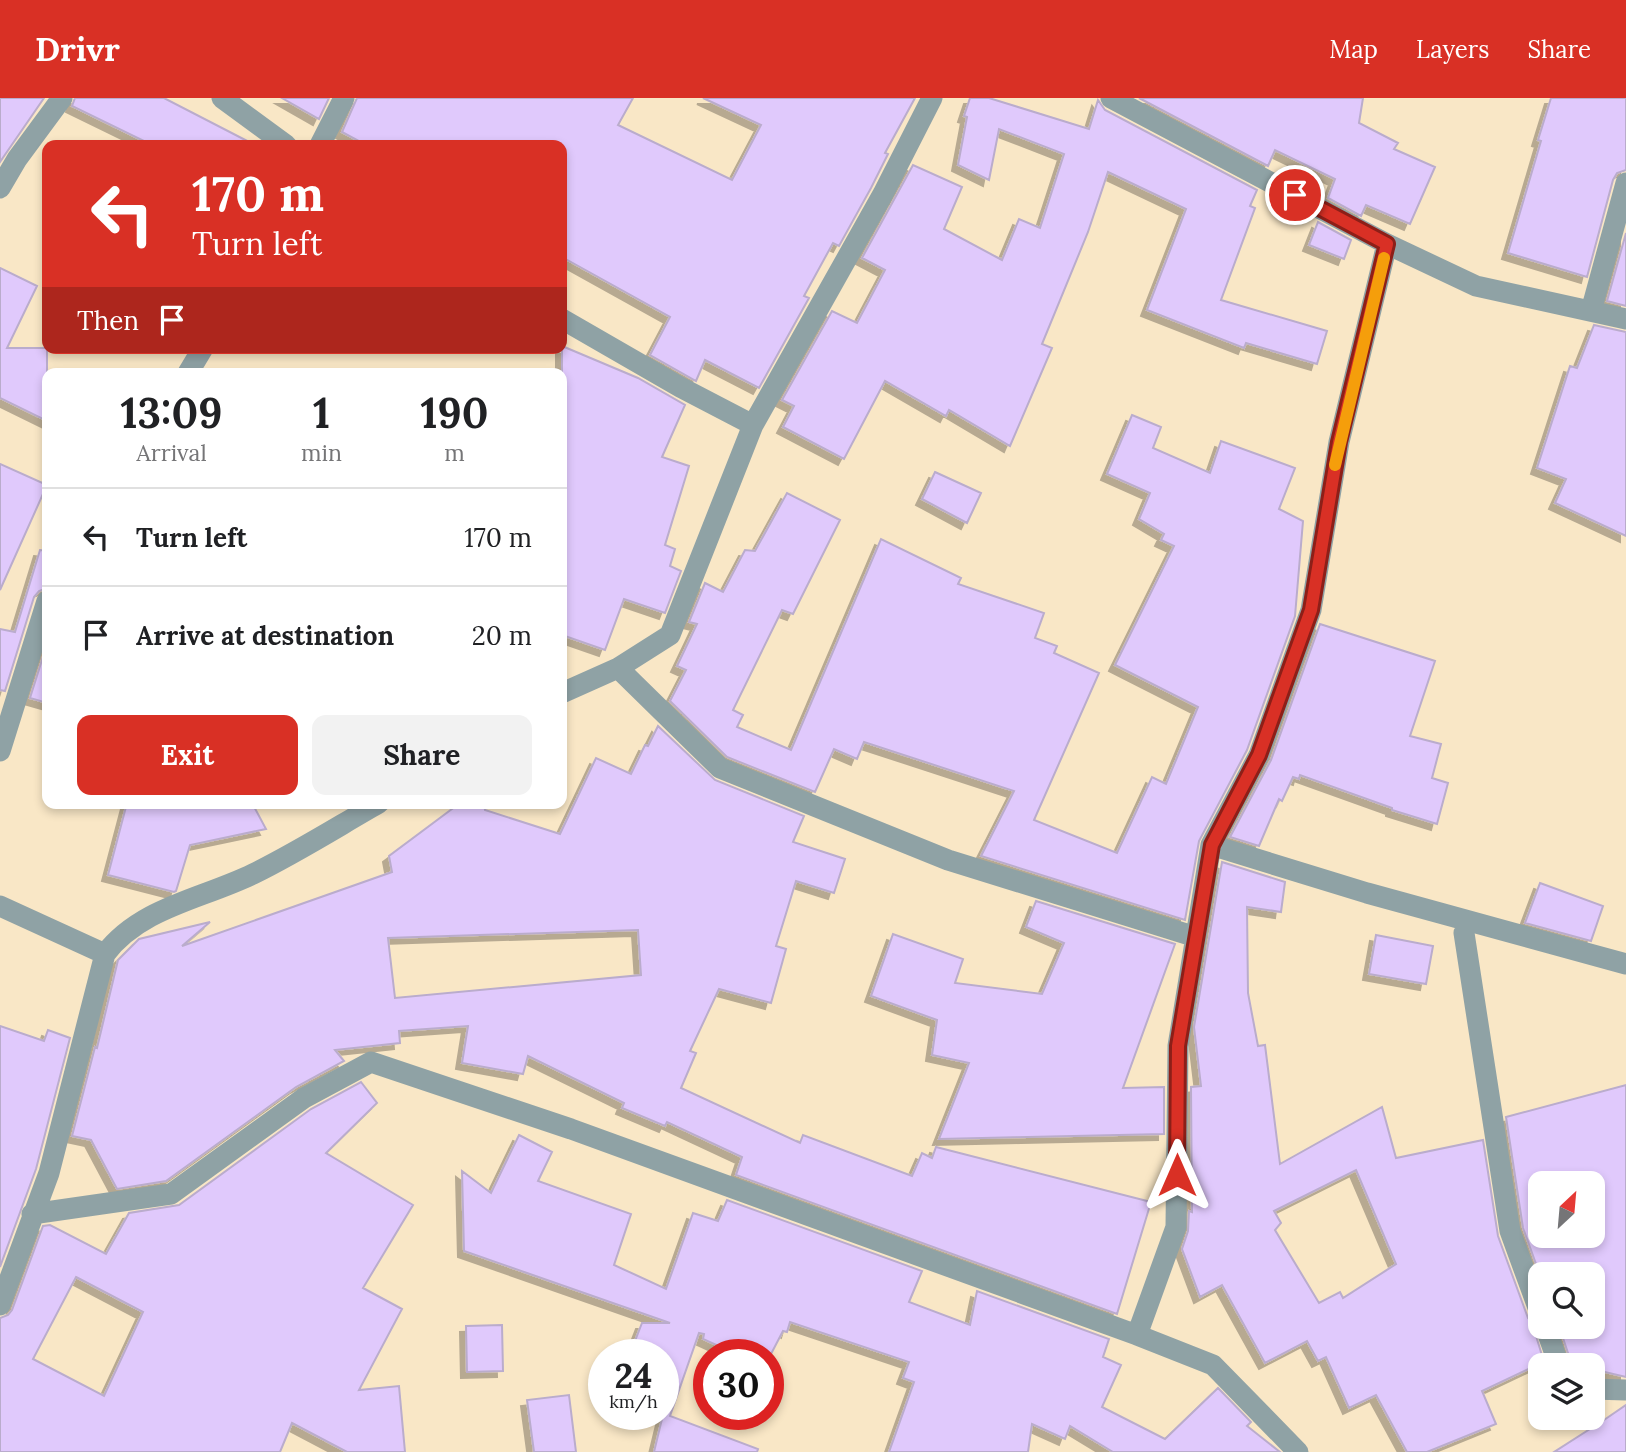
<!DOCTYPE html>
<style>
:root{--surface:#fff;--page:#f2f2f2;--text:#202124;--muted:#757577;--line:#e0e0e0;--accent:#d93025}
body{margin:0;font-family:Lora,serif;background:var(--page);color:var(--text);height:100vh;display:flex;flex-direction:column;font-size:26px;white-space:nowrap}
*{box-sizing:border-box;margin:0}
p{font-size:23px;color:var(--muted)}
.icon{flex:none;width:38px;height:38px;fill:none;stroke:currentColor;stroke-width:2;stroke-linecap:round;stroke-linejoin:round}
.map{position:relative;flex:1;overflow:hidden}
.details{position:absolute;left:42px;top:270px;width:525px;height:441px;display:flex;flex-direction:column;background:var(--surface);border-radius:14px;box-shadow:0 4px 10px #0003}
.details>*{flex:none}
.guide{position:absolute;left:42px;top:42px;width:525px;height:214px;border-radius:14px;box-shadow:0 4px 10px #0003;background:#d93025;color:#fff;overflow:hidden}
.needle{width:46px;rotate:26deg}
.controls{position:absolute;left:1528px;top:1073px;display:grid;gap:14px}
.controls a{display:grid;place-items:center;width:77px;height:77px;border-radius:14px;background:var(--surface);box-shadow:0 4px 10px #0003;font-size:35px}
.speed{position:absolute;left:588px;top:1241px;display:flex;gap:14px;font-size:35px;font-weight:700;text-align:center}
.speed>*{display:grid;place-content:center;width:91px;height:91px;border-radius:50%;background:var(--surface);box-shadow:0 4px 10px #0003;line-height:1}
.speed small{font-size:18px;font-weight:400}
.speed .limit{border:10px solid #d22;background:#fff;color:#111}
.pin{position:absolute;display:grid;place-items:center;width:60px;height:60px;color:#fff;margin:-30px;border:4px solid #fff;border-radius:50%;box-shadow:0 2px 7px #0007}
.me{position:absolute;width:77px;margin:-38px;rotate:0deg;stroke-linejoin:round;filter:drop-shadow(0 0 5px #0008)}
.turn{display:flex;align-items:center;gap:24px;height:147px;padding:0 35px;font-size:32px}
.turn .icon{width:91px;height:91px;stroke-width:2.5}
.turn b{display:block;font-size:49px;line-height:60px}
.then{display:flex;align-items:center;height:66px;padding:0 35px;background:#0003;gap:14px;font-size:26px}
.eta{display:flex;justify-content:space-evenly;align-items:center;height:119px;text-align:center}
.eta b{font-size:42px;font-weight:700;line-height:49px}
.cta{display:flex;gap:14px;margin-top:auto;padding:14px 35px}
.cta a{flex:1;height:80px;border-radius:14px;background:var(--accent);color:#fff;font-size:28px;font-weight:700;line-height:80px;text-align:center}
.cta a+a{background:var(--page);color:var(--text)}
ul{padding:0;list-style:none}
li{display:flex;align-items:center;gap:21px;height:98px;padding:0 35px;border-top:2px solid var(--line)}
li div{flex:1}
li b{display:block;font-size:26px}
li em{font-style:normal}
header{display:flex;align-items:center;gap:42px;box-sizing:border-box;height:98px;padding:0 35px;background:var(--accent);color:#fff}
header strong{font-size:33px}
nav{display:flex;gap:38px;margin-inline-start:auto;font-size:24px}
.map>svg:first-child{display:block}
.building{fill:#e0c9fc;stroke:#baaccc;stroke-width:2;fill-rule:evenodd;filter:url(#shadow)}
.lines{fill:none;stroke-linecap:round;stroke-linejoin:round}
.street{stroke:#8fa2a5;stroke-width:21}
.route-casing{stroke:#8d1f18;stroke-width:18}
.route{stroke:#d93025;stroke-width:12}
.slow{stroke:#f59e0b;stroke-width:12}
</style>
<header>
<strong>Drivr</strong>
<nav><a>Map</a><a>Layers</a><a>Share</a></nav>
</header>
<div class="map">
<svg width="1626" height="1354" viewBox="0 0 1626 1354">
<defs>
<filter id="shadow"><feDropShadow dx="-6" dy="6" stdDeviation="0" flood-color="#0004"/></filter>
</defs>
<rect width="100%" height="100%" fill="#f9e7c6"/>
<path class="building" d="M 0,0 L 44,0 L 0,64 Z
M 75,0 L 164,0 L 255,47 L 152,47 L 72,8 Z
M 282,0 L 329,0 L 319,21 Z
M 357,0 L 633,0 L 618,27 L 732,82 L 761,27 L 703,0 L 915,0 L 885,55 L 888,56 L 871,90 L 839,148 L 833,145 L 804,198 L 809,200 L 759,290 L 705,262 L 696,283 L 650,257 L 670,219 L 562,159 L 562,47 L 366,47 L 342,34 Z
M 970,0 L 989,0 L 1089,31 L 1098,2 L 1105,12 L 1257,92 L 1250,108 L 1255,110 L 1221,202 L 1327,233 L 1317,266 L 1246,245 L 1244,250 L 1147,212 L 1186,111 L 1108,74 L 1088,134 L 1042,246 L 1052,250 L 1010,348 L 949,312 L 946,318 L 885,283 L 844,361 L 783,329 L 794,308 L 782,302 L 832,213 L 857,225 L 885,172 L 862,160 L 913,67 L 962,89 L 944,131 L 1002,162 L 1019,121 L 1040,130 L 1064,56 L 999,31 L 989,82 L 958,67 L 967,19 L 964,18 Z
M 1139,0 L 1363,0 L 1359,25 L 1398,45 L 1394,51 L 1435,69 L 1410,126 L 1366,107 L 1361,118 L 1328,100 L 1335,81 L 1275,52 L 1268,68 Z
M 1551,0 L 1626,0 L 1626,72 L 1617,75 L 1613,82 L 1587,179 L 1508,155 L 1541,43 L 1538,42 Z
M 1318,124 L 1351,142 L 1344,161 L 1309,147 Z
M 1626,135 L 1626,208 L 1607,203 Z
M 0,170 L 37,188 L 7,250 L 47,250 L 47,323 L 0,300 Z
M 1594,227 L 1626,234 L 1626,438 L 1555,405 L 1566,381 L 1537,370 L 1570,268 L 1577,270 Z
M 562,248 L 638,280 L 685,307 L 662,359 L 689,368 L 665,447 L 675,451 L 670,468 L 681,473 L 665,515 L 624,501 L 605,552 L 562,537 Z
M 1132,317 L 1161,329 L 1153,350 L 1210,375 L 1221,343 L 1295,370 L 1279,411 L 1303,423 L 1295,518 L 1247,652 L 1199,743 L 1185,822 L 981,758 L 1014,693 L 864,644 L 857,661 L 834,651 L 815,694 L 727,659 L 670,603 L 686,572 L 677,568 L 697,526 L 689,524 L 705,485 L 723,494 L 745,452 L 755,453 L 787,395 L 840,422 L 793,516 L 782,512 L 733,612 L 743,617 L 737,629 L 791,652 L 881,441 L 961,480 L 958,486 L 1044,515 L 1035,540 L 1057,548 L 1054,555 L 1099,575 L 1034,722 L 1117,755 L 1152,679 L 1166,686 L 1198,609 L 1115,567 L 1174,448 L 1161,442 L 1164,436 L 1139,421 L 1150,395 L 1107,376 Z
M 0,366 L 47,387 L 0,492 Z
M 935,374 L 981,395 L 967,425 L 922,401 Z
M 40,452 L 47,453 L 47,490 L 39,493 L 34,499 L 5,593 L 0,592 L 0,531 L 15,534 Z
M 1320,526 L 1435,563 L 1410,638 L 1441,646 L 1432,680 L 1448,685 L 1437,726 L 1392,712 L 1392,710 L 1300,677 L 1299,681 L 1293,679 L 1282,703 L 1279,701 L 1259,748 L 1230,739 L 1271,662 Z
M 47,546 L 47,605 L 30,600 Z
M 658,628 L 715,682 L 804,718 L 793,744 L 845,761 L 834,795 L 796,783 L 776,848 L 786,851 L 771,905 L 719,891 L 690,953 L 696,955 L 681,990 L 800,1045 L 803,1037 L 912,1078 L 922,1055 L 932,1060 L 936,1049 L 1151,1104 L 1117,1216 L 736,1077 L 742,1059 L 667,1024 L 665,1028 L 622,1010 L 624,1005 L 528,958 L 523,976 L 462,965 L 468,928 L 399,933 L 400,945 L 335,952 L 344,963 L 296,989 L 166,1083 L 117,1091 L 91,1042 L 72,1038 L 95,949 L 97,950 L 118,862 L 139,841 L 210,824 L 182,848 L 392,774 L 389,758 L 460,705 L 484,705 L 485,712 L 560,736 L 596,660 L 631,676 L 645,647 L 648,648 ZM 638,832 L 641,877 L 395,900 L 388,840 Z
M 127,705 L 252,705 L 266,731 L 190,747 L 176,793 L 174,794 L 108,777 Z
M 1222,764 L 1285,784 L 1281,814 L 1247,809 L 1248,895 L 1258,948 L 1265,947 L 1280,1066 L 1382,1009 L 1396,1060 L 1483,1042 L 1498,1138 L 1528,1220 L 1532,1225 L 1545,1267 L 1537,1267 L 1482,1293 L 1496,1326 L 1427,1354 L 1407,1354 L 1376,1297 L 1349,1310 L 1326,1259 L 1318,1263 L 1307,1243 L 1265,1265 L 1222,1187 L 1200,1199 L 1182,1151 L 1188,1133 L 1189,1113 L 1192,1114 L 1191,989 L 1201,988 L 1194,929 ZM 1356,1072 L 1396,1166 L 1343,1200 L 1340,1194 L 1319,1205 L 1275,1132 L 1281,1125 L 1274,1113 Z
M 1540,785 L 1603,808 L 1591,843 L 1525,825 Z
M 1036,803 L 1175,846 L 1123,990 L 1164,989 L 1164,1036 L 939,1041 L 969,965 L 932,957 L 937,922 L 871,898 L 893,836 L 963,861 L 955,885 L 1042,896 L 1064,845 L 1026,829 Z
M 1376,837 L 1433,848 L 1426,886 L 1369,876 Z
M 0,928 L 44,943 L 48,932 L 70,940 L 36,1071 L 0,1169 Z
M 361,984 L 377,1005 L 326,1055 L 413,1107 L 363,1190 L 402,1211 L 359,1292 L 399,1288 L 405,1354 L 347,1354 L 292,1325 L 280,1354 L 0,1354 L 0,1220 L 8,1217 L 12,1212 L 43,1128 L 50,1127 L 106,1156 L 129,1115 L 179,1107 L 311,1011 ZM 76,1179 L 143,1214 L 104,1298 L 33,1261 Z
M 1626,987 L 1626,1279 L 1592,1271 L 1592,1267 L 1572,1267 L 1559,1228 L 1592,1228 L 1592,1176 L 1540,1177 L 1523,1130 L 1506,1019 ZM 1540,1085 L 1592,1085 L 1592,1138 L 1540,1138 Z
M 519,1037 L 552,1054 L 538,1083 L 631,1116 L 614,1167 L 666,1191 L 693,1115 L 718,1123 L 727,1102 L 922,1173 L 909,1204 L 970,1227 L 977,1193 L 1109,1241 L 1103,1259 L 1121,1267 L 1102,1309 L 1165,1341 L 1218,1290 L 1251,1324 L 1247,1328 L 1280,1354 L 1113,1354 L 1070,1328 L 1065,1341 L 1032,1326 L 1028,1354 L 889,1354 L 914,1284 L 903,1280 L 909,1264 L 790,1224 L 787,1234 L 783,1233 L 771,1256 L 736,1256 L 703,1241 L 704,1236 L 699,1235 L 670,1318 L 758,1351 L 757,1354 L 654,1354 L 663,1317 L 663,1256 L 630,1256 L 642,1225 L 670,1225 L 464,1153 L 462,1073 L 491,1095 Z
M 502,1227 L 503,1273 L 467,1274 L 466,1228 Z
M 569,1297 L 576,1354 L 534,1354 L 527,1302 Z
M 1626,1307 L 1626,1354 L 1554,1354 L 1604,1322 Z"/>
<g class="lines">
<path class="street" d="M 222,0 L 286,47
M 1111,0 L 1387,146 L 1476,188 L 1626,221
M 320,47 L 344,0
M 0,90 L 17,61 L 62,0
M 1591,213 L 1626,85
M 562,221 L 680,289 L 753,327
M 188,275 L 203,250
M 618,570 L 720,670 L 948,762 L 1196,839
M 562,595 L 618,570 L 670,537 L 753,327 L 883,96 L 932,0
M 0,653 L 47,503
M 1211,747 L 1367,795 L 1626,866
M 0,808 L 105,856
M 1464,835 L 1510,1133 L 1540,1215
M 32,1116 L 171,1096 L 304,1000 L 371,964 L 571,1031 L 1137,1237
M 0,1207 L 49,1075 L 105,856 C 141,809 202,801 253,776 C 296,755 337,729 379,705
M 1545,1228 L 1559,1267
M 1592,1291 L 1626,1292
M 1298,1354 L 1213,1267 L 1137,1237 L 1176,1129 L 1178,948 L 1211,747 L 1259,657 L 1311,512 L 1339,344 L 1387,146"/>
</g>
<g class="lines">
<g class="route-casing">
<path id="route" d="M 1177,1077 L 1178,948 L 1212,747 L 1259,657 L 1311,512 L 1339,344 L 1387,146 L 1295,97"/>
</g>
<use href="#route" class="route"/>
<path class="slow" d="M 1335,367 L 1384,160"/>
</g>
</svg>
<div class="controls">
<a><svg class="needle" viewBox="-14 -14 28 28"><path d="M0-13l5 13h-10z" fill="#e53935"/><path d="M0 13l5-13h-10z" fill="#757577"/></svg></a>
<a><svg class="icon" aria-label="search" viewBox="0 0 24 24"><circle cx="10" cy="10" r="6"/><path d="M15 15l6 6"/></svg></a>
<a><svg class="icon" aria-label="layers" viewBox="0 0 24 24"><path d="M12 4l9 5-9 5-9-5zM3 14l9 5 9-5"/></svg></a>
</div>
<div class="speed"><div>24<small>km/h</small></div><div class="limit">30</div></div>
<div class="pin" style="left:1295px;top:97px;background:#d93025"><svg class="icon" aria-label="arrive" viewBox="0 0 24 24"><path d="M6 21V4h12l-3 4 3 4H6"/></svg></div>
<svg class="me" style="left:1177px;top:1077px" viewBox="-20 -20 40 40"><path d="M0-17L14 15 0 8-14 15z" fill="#d93025" stroke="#fff" stroke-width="4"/></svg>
<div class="guide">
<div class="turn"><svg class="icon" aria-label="left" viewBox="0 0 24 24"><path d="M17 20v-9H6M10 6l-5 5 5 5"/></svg><div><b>170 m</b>Turn left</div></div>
<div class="then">Then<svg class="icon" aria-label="arrive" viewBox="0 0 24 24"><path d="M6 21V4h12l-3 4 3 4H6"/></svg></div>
</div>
<section class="details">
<div class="eta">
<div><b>13:09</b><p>Arrival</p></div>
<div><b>1</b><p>min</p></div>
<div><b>190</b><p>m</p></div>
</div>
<ul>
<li><svg class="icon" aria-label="left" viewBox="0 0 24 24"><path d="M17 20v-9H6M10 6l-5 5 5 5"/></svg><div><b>Turn left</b></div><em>170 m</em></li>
<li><svg class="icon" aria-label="arrive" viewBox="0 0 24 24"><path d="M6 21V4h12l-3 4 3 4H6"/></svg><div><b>Arrive at destination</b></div><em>20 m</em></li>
</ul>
<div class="cta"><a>Exit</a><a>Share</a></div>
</section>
</div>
